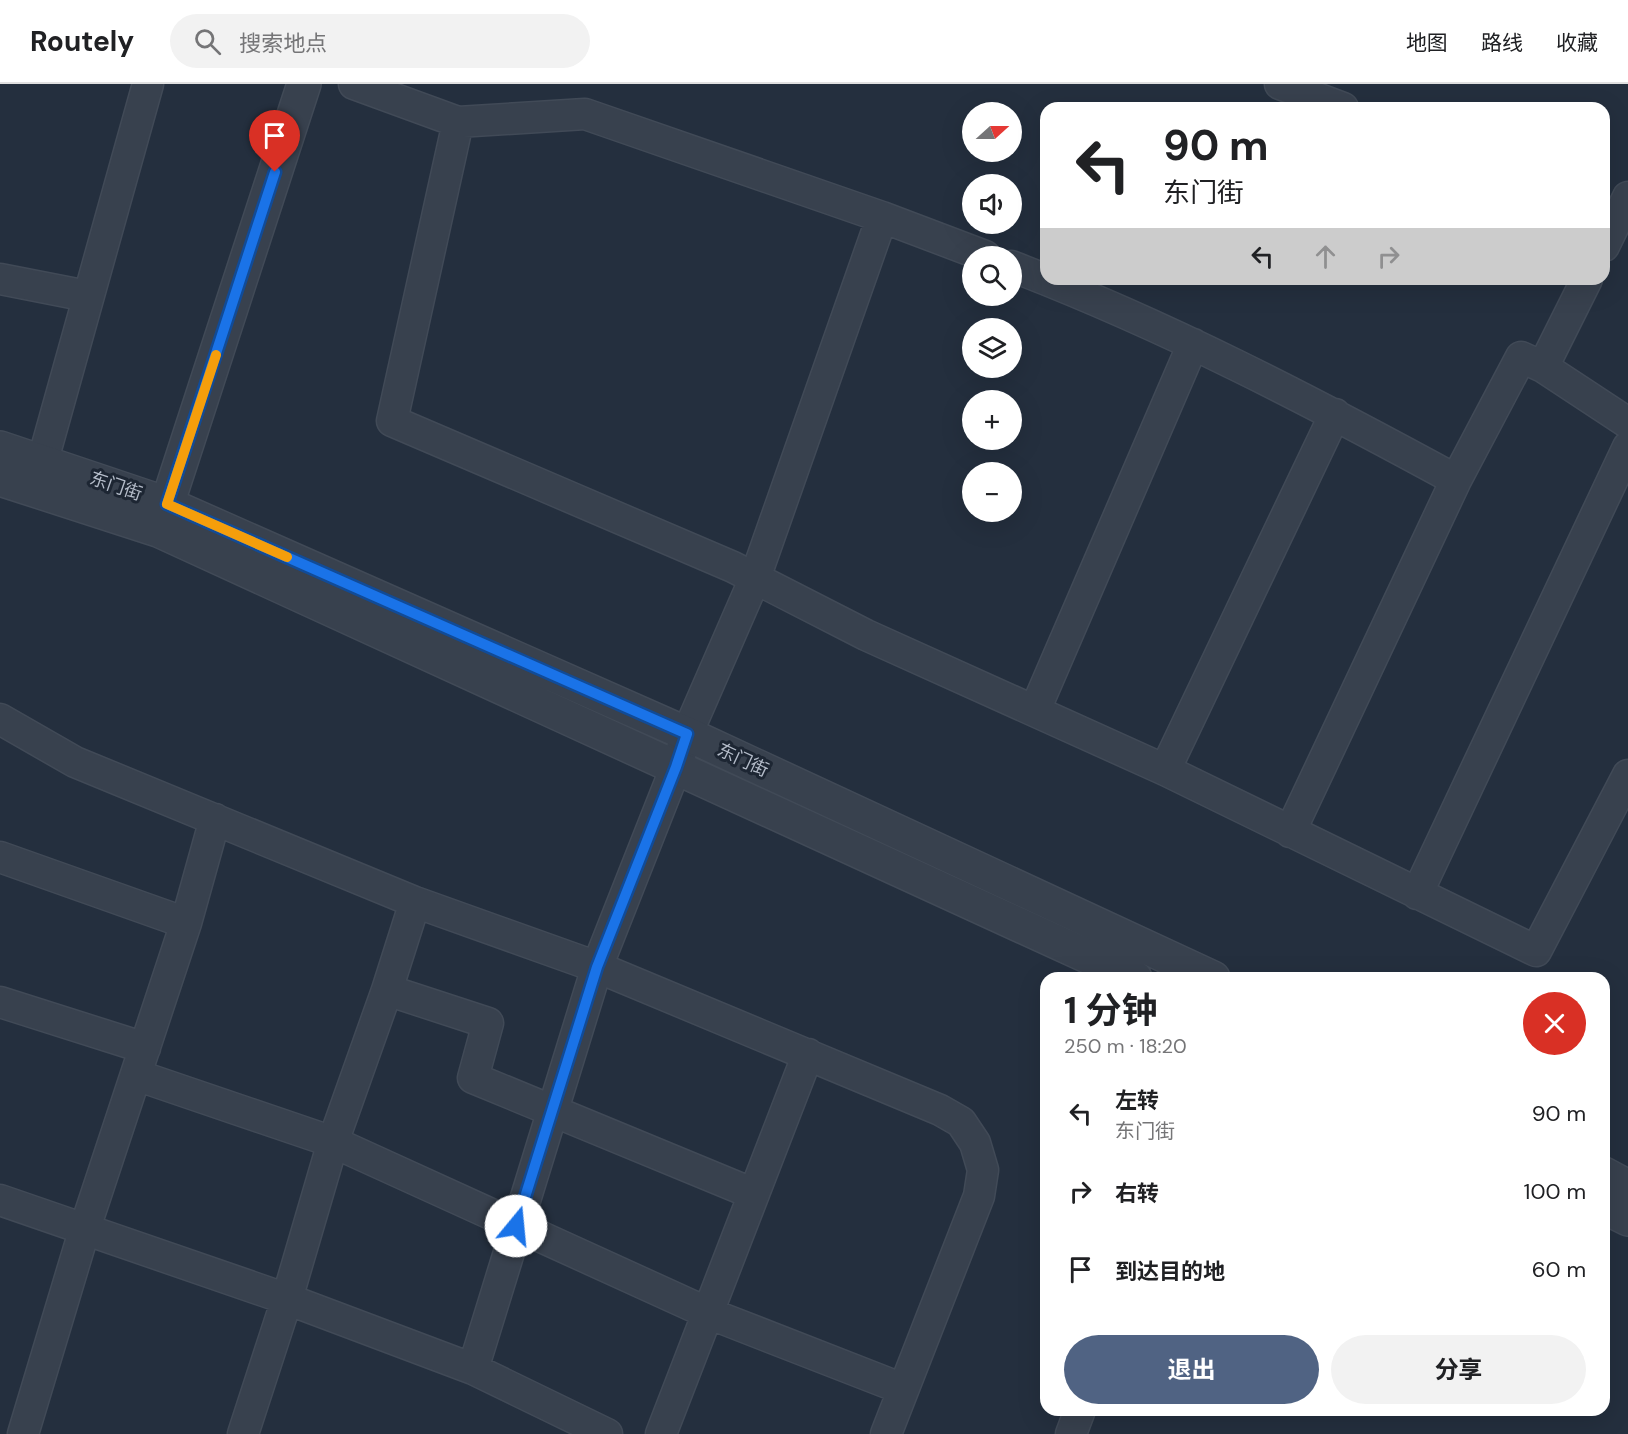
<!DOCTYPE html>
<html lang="zh">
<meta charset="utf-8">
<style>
:root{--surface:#fff;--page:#f2f2f2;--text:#202124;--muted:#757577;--line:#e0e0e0;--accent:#506383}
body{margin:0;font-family:"DM Sans","Noto Sans SC",sans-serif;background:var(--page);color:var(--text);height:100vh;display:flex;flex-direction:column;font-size:22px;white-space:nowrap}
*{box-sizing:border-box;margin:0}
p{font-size:20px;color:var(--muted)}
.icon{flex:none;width:33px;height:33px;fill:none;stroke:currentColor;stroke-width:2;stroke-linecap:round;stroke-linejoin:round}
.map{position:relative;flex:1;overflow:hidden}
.panel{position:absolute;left:1040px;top:888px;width:570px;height:444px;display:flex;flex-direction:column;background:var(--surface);border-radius:18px;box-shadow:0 6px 24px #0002}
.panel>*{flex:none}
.guide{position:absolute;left:1040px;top:18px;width:570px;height:183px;border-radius:18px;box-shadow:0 6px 24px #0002;background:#fff;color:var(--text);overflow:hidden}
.needle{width:39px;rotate:69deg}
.tools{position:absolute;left:962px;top:18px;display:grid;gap:12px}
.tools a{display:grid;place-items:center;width:60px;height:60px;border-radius:50%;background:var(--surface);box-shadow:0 6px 24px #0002;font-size:30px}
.pin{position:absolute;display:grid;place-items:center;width:51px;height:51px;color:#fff;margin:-62px -26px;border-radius:50% 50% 50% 0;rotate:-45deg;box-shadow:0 0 6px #0007}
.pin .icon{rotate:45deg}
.me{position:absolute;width:66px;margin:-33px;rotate:17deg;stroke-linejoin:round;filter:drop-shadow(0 0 4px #0008)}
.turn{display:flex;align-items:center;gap:21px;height:126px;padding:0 24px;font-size:27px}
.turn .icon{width:78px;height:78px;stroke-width:2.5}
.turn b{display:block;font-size:42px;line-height:51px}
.lanes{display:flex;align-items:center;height:57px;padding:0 24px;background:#0003;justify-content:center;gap:30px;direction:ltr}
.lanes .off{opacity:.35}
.round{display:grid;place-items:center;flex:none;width:63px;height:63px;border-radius:32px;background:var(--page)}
.headline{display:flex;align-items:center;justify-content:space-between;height:102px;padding:0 24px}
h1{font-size:36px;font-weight:700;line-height:45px}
.button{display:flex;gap:12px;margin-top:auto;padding:12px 24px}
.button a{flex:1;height:69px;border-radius:36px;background:var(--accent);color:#fff;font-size:24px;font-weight:700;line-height:69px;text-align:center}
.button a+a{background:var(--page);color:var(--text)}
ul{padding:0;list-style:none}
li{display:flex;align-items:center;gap:18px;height:78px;padding:0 24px}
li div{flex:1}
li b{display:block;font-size:22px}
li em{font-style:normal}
header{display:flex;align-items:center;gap:36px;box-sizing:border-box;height:84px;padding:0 30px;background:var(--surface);border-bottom:2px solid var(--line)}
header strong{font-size:28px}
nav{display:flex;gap:33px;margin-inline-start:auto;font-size:21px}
.search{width:420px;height:54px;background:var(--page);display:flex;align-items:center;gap:15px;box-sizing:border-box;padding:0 21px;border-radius:33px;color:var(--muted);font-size:22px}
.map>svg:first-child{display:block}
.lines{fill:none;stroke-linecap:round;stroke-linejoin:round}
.minor-casing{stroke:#414a57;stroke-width:33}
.tertiary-casing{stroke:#414a57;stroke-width:36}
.minor{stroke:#38414e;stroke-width:30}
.tertiary{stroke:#38414e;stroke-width:33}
.route-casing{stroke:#114b97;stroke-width:15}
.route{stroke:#1a73e8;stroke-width:10}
.slow{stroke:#f59e0b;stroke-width:10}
.labels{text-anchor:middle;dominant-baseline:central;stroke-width:6;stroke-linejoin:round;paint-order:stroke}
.street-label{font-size:18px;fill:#b4bcc9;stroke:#1d2633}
</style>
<header>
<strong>Routely</strong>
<div class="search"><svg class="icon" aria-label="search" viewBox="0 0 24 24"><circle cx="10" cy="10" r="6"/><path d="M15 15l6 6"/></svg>搜索地点</div>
<nav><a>地图</a><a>路线</a><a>收藏</a></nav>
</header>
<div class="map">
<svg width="1628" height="1350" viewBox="0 0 1628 1350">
<rect width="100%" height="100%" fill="#242f3e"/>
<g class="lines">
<g class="minor-casing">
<path id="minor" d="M 354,0 L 458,38 L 585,30 L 882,133 L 985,172
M 1280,0 L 1343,24
M 458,38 L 392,337 L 733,483 L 866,551 L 1165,686 L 1536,867 L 1628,691
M 1604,162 L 1628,113
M 1011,182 C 1165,241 1311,317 1456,396
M 0,195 L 87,212
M 1587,195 L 1543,283 L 1628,339
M 36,401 L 148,0
M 1035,626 L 1193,260
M 0,635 L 75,678 L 415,818 L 597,883 L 940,1026 L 961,1038 L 975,1059 L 983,1086 L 979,1112 L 886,1350
M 1165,686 L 1335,330
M 1290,748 L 1456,396 L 1521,273 L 1543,283
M 0,773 L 186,839
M 1417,810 L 1628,363
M 387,906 L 488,939 L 473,994 L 754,1110
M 0,918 L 145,964
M 136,991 L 333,1058 L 708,1229 L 903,1305
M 0,1116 L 287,1215 L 473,1285 L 607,1350
M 473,1285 L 597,883 L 676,683 L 687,650 L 755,494 L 882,133
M 23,1350 L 85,1144 L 186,839 L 215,735
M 243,1350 L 287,1215 L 333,1058 L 387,906 L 415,818
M 661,1350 L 808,970
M 1071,1350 L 1080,1326"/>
</g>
<g class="tertiary-casing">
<path id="tertiary" d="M 0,364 L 167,420 L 687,650 L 1213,894
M 0,395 L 158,446 L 1135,894
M 161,439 L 304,0
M 1604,1090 L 1628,1103
M 1604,1123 L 1628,1135"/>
</g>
<use href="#minor" class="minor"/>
<use href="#tertiary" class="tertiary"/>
</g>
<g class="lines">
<g class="route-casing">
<path id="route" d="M 275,88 L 167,420 L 687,650 L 676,683 L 597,883 L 516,1142"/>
</g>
<use href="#route" class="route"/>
<path class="slow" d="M 216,271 L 167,420 L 287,473"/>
</g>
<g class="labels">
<g class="street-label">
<text transform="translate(116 402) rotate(19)">东门街</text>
<text transform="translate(743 676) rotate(25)">东门街</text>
</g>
</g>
</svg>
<div class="tools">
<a><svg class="needle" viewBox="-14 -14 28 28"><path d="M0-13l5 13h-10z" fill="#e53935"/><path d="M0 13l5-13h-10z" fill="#757577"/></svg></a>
<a><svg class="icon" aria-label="sound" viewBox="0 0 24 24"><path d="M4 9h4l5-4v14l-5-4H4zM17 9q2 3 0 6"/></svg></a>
<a><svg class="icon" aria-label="search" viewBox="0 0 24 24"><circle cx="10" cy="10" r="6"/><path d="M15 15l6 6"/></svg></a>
<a><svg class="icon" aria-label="layers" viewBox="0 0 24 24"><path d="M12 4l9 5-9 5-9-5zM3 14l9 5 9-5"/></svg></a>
<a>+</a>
<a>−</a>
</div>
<div class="pin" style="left:275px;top:88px;background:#d93025"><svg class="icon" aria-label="arrive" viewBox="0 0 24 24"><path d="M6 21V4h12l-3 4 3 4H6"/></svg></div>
<svg class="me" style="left:516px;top:1142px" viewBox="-20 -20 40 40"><circle r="19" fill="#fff"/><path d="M0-13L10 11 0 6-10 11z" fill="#1a73e8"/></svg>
<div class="guide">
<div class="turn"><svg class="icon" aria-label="left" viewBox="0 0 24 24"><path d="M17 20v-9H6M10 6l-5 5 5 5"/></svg><div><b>90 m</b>东门街</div></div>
<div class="lanes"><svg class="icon" aria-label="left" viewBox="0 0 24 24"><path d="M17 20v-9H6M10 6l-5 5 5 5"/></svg><svg class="icon off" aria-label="ahead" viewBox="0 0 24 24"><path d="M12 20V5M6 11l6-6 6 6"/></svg><svg class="icon off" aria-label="right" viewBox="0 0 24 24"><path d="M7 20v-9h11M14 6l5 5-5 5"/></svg></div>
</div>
<section class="panel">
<div class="headline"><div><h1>1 分钟</h1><p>250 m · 18:20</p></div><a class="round" style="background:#d93025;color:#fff"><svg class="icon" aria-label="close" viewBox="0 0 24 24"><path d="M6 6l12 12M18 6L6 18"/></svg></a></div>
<ul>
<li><svg class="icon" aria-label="left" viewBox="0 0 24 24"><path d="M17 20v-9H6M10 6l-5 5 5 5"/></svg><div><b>左转</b><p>东门街</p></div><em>90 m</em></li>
<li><svg class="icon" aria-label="right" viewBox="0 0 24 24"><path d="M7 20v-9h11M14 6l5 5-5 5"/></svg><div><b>右转</b></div><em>100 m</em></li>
<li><svg class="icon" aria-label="arrive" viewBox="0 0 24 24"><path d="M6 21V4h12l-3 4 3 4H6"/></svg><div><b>到达目的地</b></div><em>60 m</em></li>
</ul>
<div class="button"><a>退出</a><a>分享</a></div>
</section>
</div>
